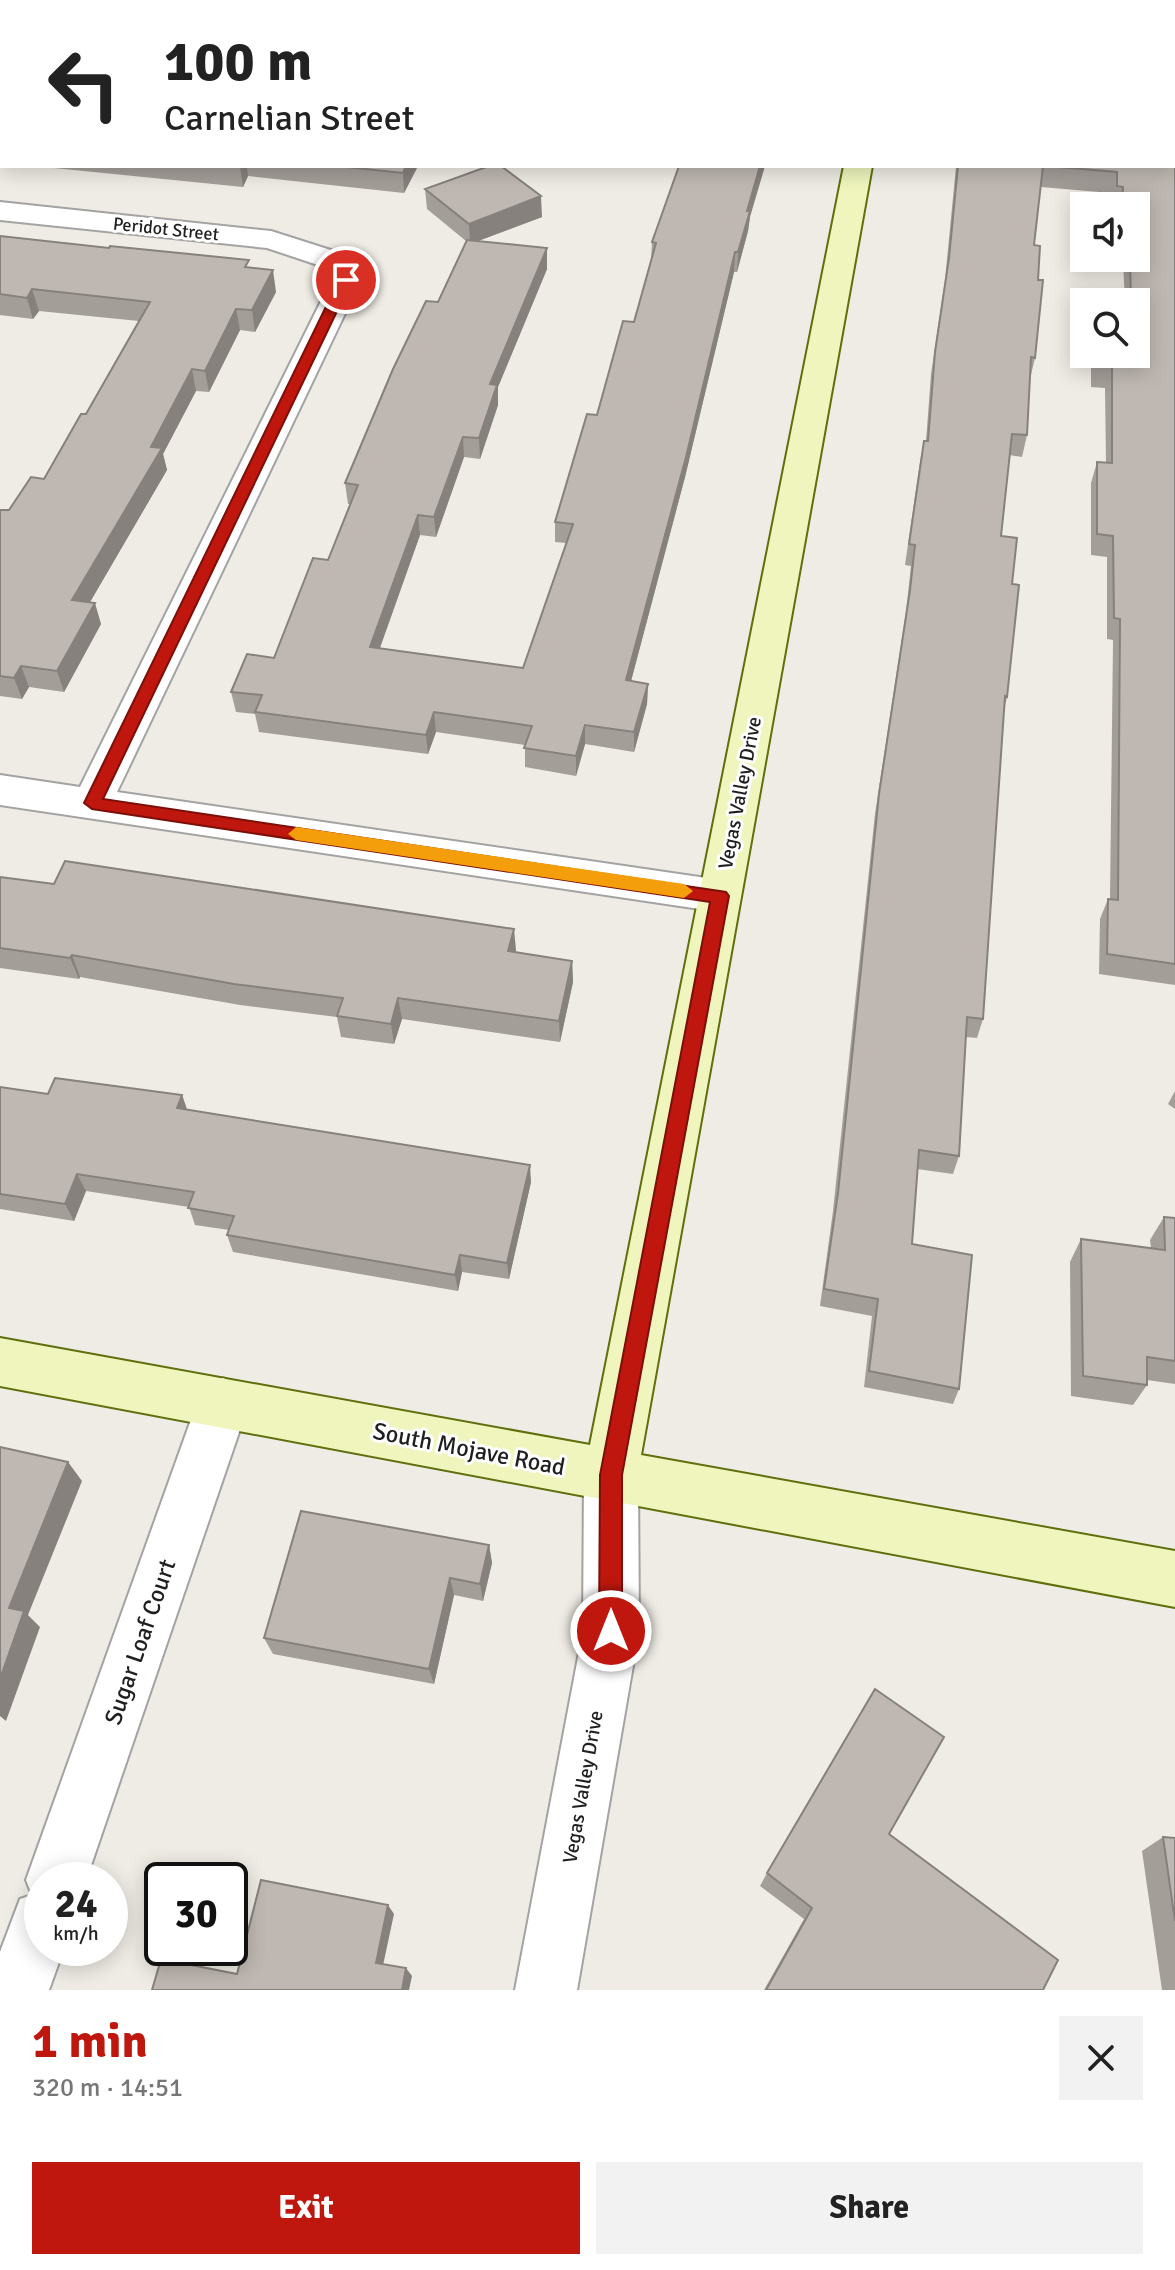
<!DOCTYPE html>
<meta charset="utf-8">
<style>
:root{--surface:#fff;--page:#f2f2f2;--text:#222;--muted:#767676;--accent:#bf170e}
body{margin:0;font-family:Signika,sans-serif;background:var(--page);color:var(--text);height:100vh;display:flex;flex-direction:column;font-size:30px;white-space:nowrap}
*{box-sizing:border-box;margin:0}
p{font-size:26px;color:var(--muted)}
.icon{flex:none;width:44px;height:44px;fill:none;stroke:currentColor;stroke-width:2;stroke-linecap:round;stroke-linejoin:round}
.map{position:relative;height:1990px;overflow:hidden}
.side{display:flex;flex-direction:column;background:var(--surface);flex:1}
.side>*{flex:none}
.banner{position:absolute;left:0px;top:0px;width:1176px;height:168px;box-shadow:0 4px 20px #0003;background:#fff;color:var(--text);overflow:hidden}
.controls{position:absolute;left:1070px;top:192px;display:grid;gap:16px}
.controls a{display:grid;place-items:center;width:80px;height:80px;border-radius:0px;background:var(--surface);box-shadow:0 4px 20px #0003;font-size:40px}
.speed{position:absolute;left:24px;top:1862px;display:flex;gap:16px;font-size:40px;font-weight:700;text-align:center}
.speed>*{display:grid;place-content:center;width:104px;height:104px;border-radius:50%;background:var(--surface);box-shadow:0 4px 20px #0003;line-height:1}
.speed small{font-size:20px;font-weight:400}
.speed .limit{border:4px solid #111;border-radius:12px;background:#fff;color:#111}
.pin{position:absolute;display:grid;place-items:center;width:68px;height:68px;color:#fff;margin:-34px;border:4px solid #fff;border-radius:50%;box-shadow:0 2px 8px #0007}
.me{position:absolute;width:88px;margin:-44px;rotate:0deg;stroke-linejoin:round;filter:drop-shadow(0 0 6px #0008)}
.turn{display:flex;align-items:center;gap:28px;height:168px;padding:0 32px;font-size:36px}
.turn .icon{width:104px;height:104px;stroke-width:2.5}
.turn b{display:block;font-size:56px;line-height:68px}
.round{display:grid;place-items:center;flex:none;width:84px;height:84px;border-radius:0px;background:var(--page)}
.headline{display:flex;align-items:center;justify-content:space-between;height:136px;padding:0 32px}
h1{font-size:48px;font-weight:700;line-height:60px;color:var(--accent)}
.primary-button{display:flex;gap:16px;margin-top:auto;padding:16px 32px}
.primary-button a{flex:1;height:92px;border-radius:0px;background:var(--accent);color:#fff;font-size:32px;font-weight:700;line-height:92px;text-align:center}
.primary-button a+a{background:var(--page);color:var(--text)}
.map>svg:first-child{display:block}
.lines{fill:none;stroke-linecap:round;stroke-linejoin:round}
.street-casing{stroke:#a3a3a3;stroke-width:4}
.secondary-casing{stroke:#5f6f0c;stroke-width:4}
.street{fill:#fff;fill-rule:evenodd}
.secondary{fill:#eff5bd;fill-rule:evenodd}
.wall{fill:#a49e99}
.shaded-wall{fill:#86817d}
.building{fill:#bfb8b2;stroke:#86817d;stroke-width:2}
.route{fill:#bf170e;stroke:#7c0f09;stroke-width:2}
.slow{fill:#f59e0b}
.labels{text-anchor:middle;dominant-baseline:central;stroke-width:6;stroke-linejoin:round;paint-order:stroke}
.far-street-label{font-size:18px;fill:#1f1f1f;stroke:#fff}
.street-label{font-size:20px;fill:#1f1f1f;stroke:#fff}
.near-street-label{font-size:24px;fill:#1f1f1f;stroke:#fff}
</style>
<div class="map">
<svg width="1175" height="1990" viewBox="0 0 1175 1990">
<rect width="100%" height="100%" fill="#efece5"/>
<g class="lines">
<g class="street-casing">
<path id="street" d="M 0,0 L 36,0 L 38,2 L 2,2 L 2,7 Z
M 0,202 L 271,231 L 340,253 L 361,280 L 117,792 L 720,880 L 735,884 L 741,896 L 735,908 L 720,912 L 0,805 L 0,775 L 80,787 L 331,281 L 318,265 L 267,248 L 0,220 Z
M 223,1378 L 241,1386 L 249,1403 L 86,1880 L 42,1880 L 42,1948 L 64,1948 L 49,1990 L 0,1990 L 0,1952 L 20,1899 L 32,1895 L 26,1880 L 197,1403 L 205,1386 Z
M 611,1449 L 630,1457 L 638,1475 L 639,1631 L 577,1990 L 515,1990 L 583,1631 L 584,1475 L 592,1457 Z"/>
</g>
<g class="secondary-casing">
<path id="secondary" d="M 877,0 L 903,0 L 903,2 L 877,2 Z
M 844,166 L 872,166 L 641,1455 L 1175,1551 L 1175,1607 L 0,1386 L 0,1338 L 590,1445 Z"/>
</g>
<use href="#street" class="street"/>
<use href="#secondary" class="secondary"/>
</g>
<path class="wall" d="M 0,0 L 9,0 L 10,2 L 2,2 L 2,163 L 0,163 Z
M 157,0 L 817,0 L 816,2 L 155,2 Z
M 970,0 L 1175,0 L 1175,985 L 1099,974 L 1100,919 L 1108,899 L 1110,899 L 1113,640 L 1107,639 L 1107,557 L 1091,555 L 1091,483 L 1097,462 L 1106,463 L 1105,388 L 1091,387 L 1091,354 L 1136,354 L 1136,302 L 1125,302 L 1123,262 L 1114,261 L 1114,258 L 1136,258 L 1136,206 L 1112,206 L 1111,193 L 1041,187 L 1034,245 L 1035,358 L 1030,379 L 1027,435 L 1022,457 L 1009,455 L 1001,536 L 1012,584 L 1007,697 L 1004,711 L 983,1019 L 977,1038 L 966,1037 L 959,1156 L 953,1174 L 917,1169 L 912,1244 L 959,1389 L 953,1404 L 864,1387 L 872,1316 L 820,1306 L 833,1211 L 875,814 L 906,612 L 911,566 L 905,565 L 920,462 L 924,441 L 926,441 L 931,374 L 945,280 L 956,166 L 1174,166 L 1174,2 L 969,2 Z
M 34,166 L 418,166 L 404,193 L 248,176 L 243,187 Z
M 425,189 L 542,217 L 478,241 L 547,248 L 547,269 L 498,387 L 498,405 L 480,459 L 464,457 L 436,537 L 420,535 L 380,648 L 523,668 L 566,543 L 555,542 L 555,522 L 634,322 L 651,260 L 652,242 L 750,217 L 748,231 L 737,272 L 734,272 L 685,477 L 631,681 L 648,684 L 647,704 L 634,752 L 585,744 L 576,776 L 525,767 L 525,745 L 436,732 L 428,754 L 259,732 L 255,714 L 236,712 L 231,692 L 274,658 L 328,560 L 351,504 L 348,504 L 345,483 L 438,302 L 466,241 L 427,209 Z
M 0,236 L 250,268 L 276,292 L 255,332 L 240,330 L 209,392 L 196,391 L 163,454 L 167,470 L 90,602 L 101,624 L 64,692 L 29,687 L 22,699 L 0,696 L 0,510 L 9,510 L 44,479 L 86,414 L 139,321 L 39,311 L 33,319 L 0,315 Z
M 0,877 L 516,950 L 515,952 L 572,961 L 573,982 L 560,1042 L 402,1019 L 394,1044 L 341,1037 L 337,1017 L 240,1005 L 80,977 L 79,979 L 0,968 Z
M 0,1087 L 48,1094 L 182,1095 L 187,1109 L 531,1182 L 509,1279 L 462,1272 L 458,1291 L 233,1252 L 227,1235 L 229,1230 L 195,1225 L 189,1207 L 86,1191 L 74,1221 L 0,1209 Z
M 1175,1091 L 1175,1109 L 1168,1104 Z
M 1164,1217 L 1175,1218 L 1175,1384 L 1147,1380 L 1147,1385 L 1133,1405 L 1071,1396 L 1070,1262 L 1081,1239 L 1151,1248 L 1150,1240 Z
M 489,1545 L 492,1563 L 483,1601 L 454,1595 L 434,1684 L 273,1654 L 264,1638 Z
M 889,1834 L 1043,1990 L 764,1990 L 804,1919 L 760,1886 L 767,1873 Z
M 1163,1837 L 1175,1838 L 1175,1990 L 1162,1990 L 1142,1851 Z"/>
<path class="shaded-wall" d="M 0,0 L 9,0 L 10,2 L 2,2 L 2,15 L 0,17 Z
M 240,166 L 247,166 L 248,176 L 243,187 Z
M 406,166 L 418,166 L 404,193 L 403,173 Z
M 760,166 L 765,166 L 750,217 L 748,231 L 737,272 L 738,252 L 747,211 Z
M 541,196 L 542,217 L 470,244 L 469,224 Z
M 547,248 L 547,269 L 498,387 L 498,405 L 480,459 L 479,438 L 490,384 Z
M 735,252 L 734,272 L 685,477 L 626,700 L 626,680 Z
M 273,270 L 276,292 L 255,332 L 252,310 Z
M 32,289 L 39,311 L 33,319 L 27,298 Z
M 236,309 L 240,330 L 209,392 L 205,371 Z
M 192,369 L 196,391 L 163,454 L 167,470 L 79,621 L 72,600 Z
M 463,437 L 464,457 L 436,537 L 434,517 Z
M 418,515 L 420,535 L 373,667 L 370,647 Z
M 95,603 L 101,624 L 64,692 L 57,671 Z
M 21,666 L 29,687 L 22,699 L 14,678 Z
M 648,684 L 647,704 L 634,752 L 634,732 Z
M 434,712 L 436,732 L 428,754 L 426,735 Z
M 585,725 L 585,744 L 576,776 L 576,756 Z
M 514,929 L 516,950 L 509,973 L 508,951 Z
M 72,955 L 80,977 L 79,979 L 70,958 Z
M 572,961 L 573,982 L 560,1042 L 559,1021 Z
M 398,998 L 402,1019 L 394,1044 L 391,1024 Z
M 182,1095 L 188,1113 L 177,1108 Z
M 530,1165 L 531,1182 L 509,1279 L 507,1263 Z
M 77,1174 L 86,1191 L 74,1221 L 65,1204 Z
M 460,1255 L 462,1272 L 458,1291 L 455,1275 Z
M 68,1462 L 82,1481 L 28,1615 L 40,1627 L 6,1721 L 0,1716 L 0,1679 L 9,1608 Z
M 489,1545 L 492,1563 L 483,1601 L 480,1584 Z
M 450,1578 L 454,1595 L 434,1684 L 429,1669 Z
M 388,1905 L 394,1914 L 382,1970 L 376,1963 Z
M 406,1968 L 412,1976 L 409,1990 L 402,1990 Z"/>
<path class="building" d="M 157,0 L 596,0 L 596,2 L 155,2 Z
M 670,0 L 775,0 L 774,2 L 690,2 Z
M 988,0 L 1175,0 L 1175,964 L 1107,954 L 1108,899 L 1118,900 L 1120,619 L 1114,618 L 1113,536 L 1097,534 L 1097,462 L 1112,463 L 1112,367 L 1097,365 L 1097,354 L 1136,354 L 1136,302 L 1131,302 L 1130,258 L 1136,258 L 1136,206 L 1122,206 L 1123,187 L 1117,186 L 1117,172 L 1047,166 L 1174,166 L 1174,2 L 996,2 L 996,1 Z
M 0,14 L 2,14 L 2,144 L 0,143 Z
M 337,166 L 406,166 L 403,173 Z
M 489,166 L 501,166 L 541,196 L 469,224 L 425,189 Z
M 679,166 L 760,166 L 747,211 L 750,211 L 738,252 L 735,252 L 686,457 L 626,680 L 648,684 L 634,732 L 585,725 L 576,756 L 524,748 L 532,726 L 434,712 L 426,735 L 255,712 L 262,695 L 231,692 L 247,654 L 274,658 L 313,558 L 328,560 L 358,485 L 345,483 L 393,369 L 426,301 L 438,302 L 467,240 L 547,248 L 490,384 L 497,385 L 479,438 L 463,437 L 434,517 L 418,515 L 370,647 L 523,668 L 573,524 L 555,522 L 587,414 L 597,415 L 623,321 L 634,322 L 656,243 L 652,242 Z
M 958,166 L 1043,166 L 1034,245 L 1040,246 L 1038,280 L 1043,280 L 1035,358 L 1031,357 L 1027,435 L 1012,434 L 1001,536 L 1017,538 L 1012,584 L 1019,585 L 1007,697 L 1005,696 L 983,1019 L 967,1017 L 959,1156 L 919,1150 L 912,1244 L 972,1255 L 959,1389 L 869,1371 L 878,1299 L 824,1289 L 838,1193 L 879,794 L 910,590 L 915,545 L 909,544 L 924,441 L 928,441 L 935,352 L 949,258 Z
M 0,236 L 109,248 L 110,246 L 249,260 L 245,267 L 273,270 L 252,310 L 236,309 L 205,371 L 192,369 L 151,447 L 162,448 L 72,600 L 95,603 L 57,671 L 21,666 L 14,678 L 0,676 L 0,510 L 9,510 L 31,477 L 44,479 L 81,414 L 86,414 L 150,302 L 32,289 L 27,298 L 0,294 Z
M 65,861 L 514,929 L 508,951 L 572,961 L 559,1021 L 398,998 L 391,1024 L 337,1016 L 343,998 L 234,984 L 72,955 L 70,958 L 0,948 L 0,877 L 54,884 Z
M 55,1078 L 182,1095 L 177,1108 L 530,1165 L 507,1263 L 460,1255 L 455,1275 L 227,1235 L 234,1216 L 188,1208 L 194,1192 L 77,1174 L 65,1204 L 0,1194 L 0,1087 L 48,1094 Z
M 1164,1217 L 1175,1218 L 1175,1361 L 1147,1357 L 1147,1385 L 1083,1376 L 1081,1239 L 1165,1250 Z
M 0,1447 L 68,1462 L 9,1608 L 24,1611 L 0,1679 Z
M 301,1511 L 489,1545 L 480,1584 L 450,1578 L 429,1669 L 264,1638 Z
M 875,1689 L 944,1737 L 889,1834 L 1058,1960 L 1043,1990 L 766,1990 L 812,1908 L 767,1873 Z
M 1163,1837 L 1175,1838 L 1175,1921 Z
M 261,1880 L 388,1905 L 376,1963 L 406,1968 L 402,1990 L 152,1990 L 161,1959 L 237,1974 Z"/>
<path class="route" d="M 346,276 L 352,280 L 103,799 L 726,892 L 729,896 L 622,1475 L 622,1631 L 619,1639 L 611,1642 L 603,1639 L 599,1631 L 600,1475 L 710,902 L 92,809 L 84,803 L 339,280 Z"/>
<path class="slow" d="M 296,827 L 684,884 L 693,891 L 684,898 L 296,840 L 288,834 Z"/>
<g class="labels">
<g class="far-street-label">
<text transform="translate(166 229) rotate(6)">Peridot Street</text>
</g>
<g class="street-label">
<text transform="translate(740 793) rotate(-79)">Vegas Valley Drive</text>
<text transform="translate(583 1787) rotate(-80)">Vegas Valley Drive</text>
</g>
<g class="near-street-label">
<text transform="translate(469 1449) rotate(11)">South Mojave Road</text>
<text transform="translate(140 1642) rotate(-71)">Sugar Loaf Court</text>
</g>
</g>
</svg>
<div class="controls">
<a><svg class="icon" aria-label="sound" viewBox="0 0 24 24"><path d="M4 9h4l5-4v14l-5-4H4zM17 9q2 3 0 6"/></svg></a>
<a><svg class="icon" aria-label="search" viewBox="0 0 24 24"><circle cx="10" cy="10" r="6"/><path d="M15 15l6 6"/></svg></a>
</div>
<div class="speed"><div>24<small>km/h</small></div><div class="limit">30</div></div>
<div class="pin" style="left:346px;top:280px;background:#d93025"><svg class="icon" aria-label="arrive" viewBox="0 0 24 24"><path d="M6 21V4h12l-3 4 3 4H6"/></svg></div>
<svg class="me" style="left:611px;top:1631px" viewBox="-20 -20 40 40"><circle r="17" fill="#bf170e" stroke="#fff" stroke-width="3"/><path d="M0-11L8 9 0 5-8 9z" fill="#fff"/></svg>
<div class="banner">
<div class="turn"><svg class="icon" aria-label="left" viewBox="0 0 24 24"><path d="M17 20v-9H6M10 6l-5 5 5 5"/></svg><div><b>100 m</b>Carnelian Street</div></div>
</div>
</div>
<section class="side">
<div class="headline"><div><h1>1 min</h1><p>320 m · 14:51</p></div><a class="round"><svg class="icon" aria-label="close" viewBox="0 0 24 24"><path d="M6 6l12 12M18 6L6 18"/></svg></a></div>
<div class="primary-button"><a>Exit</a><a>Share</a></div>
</section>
